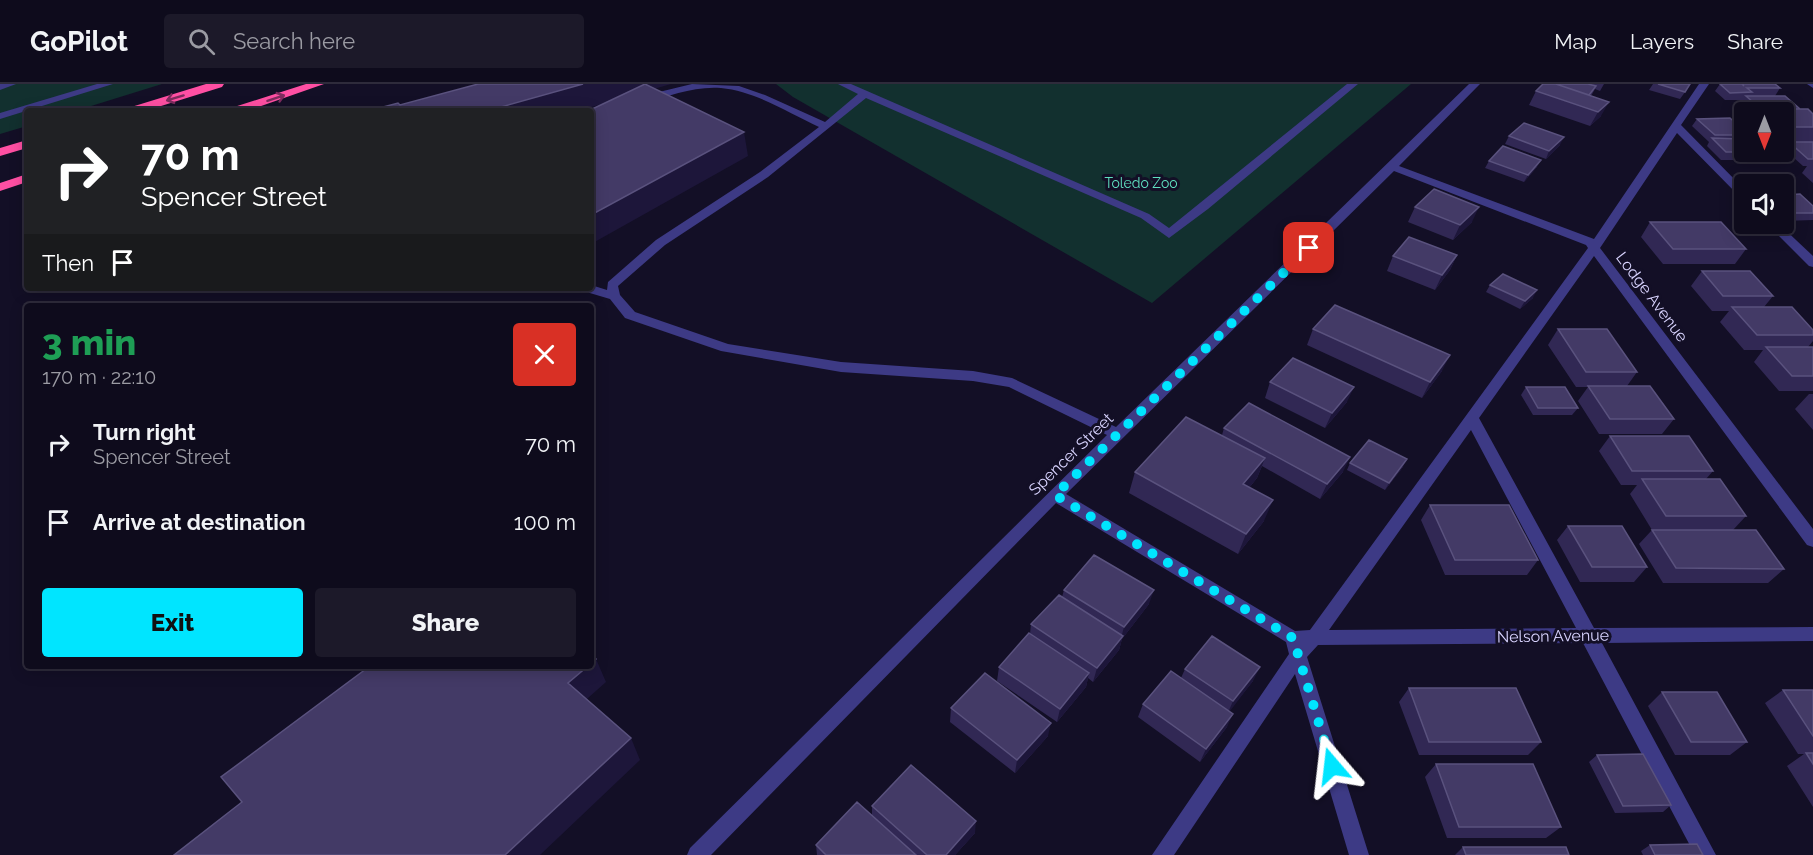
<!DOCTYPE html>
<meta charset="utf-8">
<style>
:root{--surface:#0e0b1c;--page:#1c1929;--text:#f1f3f6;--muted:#9b9ba3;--line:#2e2b3b;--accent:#00e5ff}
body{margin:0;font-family:Raleway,sans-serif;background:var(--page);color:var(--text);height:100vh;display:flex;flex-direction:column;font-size:22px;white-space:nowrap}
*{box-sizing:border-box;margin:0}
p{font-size:20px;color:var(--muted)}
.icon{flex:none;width:33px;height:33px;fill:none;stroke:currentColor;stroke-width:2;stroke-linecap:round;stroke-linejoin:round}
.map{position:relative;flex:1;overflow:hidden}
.details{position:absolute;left:24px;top:219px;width:570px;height:366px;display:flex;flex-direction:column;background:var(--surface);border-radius:6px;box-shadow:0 3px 15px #0003,0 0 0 2px var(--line)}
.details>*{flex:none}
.guide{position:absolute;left:24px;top:24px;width:570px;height:183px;border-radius:6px;box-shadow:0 3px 15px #0003,0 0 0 2px var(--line);background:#202124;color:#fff;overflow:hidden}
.needle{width:39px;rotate:180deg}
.buttons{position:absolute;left:1734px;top:18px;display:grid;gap:12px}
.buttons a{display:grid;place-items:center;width:60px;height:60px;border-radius:6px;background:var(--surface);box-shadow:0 3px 15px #0003,0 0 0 2px var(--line);font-size:30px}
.pin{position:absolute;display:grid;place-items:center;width:51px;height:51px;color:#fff;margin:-26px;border-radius:12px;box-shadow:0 3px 9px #0006}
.me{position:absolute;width:66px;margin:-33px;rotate:343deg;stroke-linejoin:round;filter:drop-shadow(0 0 4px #0008)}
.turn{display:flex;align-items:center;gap:21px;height:126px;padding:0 18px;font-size:27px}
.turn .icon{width:78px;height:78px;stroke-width:2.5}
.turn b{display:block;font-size:42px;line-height:51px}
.then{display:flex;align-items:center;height:57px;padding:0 18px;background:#0003;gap:12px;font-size:22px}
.round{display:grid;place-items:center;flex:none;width:63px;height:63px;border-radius:6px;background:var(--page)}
.headline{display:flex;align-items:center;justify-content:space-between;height:102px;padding:0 18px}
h1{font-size:36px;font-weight:800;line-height:45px;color:#1e9e55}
.button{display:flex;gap:12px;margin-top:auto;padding:12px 18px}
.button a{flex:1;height:69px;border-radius:6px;background:var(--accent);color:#111;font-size:24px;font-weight:800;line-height:69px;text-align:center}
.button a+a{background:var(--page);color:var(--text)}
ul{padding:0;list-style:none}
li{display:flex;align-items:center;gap:18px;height:78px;padding:0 18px}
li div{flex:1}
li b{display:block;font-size:22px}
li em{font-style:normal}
header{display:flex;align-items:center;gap:36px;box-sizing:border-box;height:84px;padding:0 30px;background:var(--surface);border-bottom:2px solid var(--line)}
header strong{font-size:28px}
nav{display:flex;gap:33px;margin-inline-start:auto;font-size:21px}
.search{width:420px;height:54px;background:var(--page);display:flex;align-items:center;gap:15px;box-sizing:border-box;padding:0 21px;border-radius:6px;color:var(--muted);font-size:22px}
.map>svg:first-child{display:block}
.green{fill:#12302f}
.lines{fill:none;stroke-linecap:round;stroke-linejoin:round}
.minor{fill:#3d3a85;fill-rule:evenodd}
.highway{fill:#ff4fa3;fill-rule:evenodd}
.wall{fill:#312854}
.shaded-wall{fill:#1d163a}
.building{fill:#433a66;stroke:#5a527e;stroke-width:1.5}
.oneway{stroke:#7d2c5e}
.route{stroke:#00e5ff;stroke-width:10;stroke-dasharray:0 18}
.labels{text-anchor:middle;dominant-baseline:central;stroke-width:6;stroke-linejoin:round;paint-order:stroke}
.far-park-label{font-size:14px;fill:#5fe0c0;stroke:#130f26}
.street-label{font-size:16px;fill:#d9d4ff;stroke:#130f26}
</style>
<header>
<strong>GoPilot</strong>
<div class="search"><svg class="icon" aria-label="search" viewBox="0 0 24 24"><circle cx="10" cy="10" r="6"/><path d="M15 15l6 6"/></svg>Search here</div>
<nav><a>Map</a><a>Layers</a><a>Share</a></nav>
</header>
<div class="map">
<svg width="1813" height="771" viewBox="0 0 1813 771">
<rect width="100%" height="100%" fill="#130f26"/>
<path class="green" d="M 0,0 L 162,0 L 75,27 L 27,27 L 27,42 L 0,50 Z
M 776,0 L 1411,0 L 1152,219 L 793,13 Z"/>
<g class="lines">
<path class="minor" d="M 0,0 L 16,0 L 0,6 Z
M 97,0 L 113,0 L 0,35 L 0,29 Z
M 692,0 L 739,2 L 765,11 L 825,38 L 858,10 L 838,0 L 851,0 L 1149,130 L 1169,144 L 1347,0 L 1358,0 L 1208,125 L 1169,154 L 1141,134 L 866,14 L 768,93 L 665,161 L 618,202 L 620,211 L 635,228 L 728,260 L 841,278 L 973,287 L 1012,294 L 1116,343 L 1469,0 L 1480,0 L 1399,82 L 1594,155 L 1699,0 L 1709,0 L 1681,41 L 1744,105 L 1744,114 L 1740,113 L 1677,49 L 1600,164 L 1813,445 L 1813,463 L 1807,461 L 1594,172 L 1479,334 L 1594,544 L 1813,543 L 1813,557 L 1602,559 L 1716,771 L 1695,771 L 1583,559 L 1318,561 L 1307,573 L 1369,771 L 1349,771 L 1295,590 L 1174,771 L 1152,771 L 1289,570 L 1286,558 L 1056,419 L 711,771 L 687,771 L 690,764 L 1107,351 L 1009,303 L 973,297 L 841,288 L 721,267 L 625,234 L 610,215 L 583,207 L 581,204 L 591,204 L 591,201 L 607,206 L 608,198 L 656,156 L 760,88 L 819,43 C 789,29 755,7 721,4 C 694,2 669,12 644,19 L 639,16 L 659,8 ZM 1394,87 L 1586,161 L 1588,164 L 1310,546 L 1295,547 L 1066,410 ZM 1471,346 L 1576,544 L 1329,546 Z
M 1807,0 L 1813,0 L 1813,4 Z
M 1767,140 L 1779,140 L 1813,172 L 1813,183 L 1809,182 Z"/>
<path class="highway" d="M 206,0 L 224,0 L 222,3 L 145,27 L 126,27 L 128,24 Z
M 306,0 L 324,0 L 247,27 L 229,27 L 231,24 Z
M 27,56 L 27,64 L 0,72 L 0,64 Z
M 27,90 L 27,98 L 0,107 L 0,99 Z"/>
</g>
<path class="wall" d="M 1543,0 L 1604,0 L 1600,7 L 1595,5 L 1591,12 L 1601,32 L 1590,42 L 1529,21 L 1536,7 Z
M 1653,0 L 1691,0 L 1680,15 L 1649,6 Z
M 1720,0 L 1780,4 L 1775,12 L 1749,12 L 1800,25 L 1813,30 L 1813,99 L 1802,89 L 1807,82 L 1803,82 L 1784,65 L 1789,58 L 1784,58 L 1784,28 L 1750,28 L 1751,28 L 1741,19 L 1744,16 L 1725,16 L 1715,7 Z
M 1697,35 L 1744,47 L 1744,58 L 1754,68 L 1749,76 L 1721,76 L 1707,62 L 1709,58 L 1692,42 Z
M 1509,52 L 1560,61 L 1546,75 L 1505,60 Z
M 1489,77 L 1537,83 L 1524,98 L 1485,84 Z
M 1784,111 L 1813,122 L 1813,136 L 1784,137 Z
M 1415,123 L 1472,138 L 1453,156 L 1408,138 Z
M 1650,138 L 1746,165 L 1735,180 L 1663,180 L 1641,153 Z
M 1457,171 L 1450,186 L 1435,206 L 1387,187 L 1393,172 Z
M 1702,187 L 1773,212 L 1764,223 L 1813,246 L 1813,257 L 1808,263 L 1813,263 L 1813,307 L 1779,307 L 1754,278 L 1763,266 L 1744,266 L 1720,238 L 1729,227 L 1712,227 L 1691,202 Z
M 1490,201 L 1533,214 L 1520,225 L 1486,208 Z
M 1313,245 L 1442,287 L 1422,314 L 1307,261 Z
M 1558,245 L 1637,288 L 1627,302 L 1674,335 L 1662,350 L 1599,350 L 1578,317 L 1588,303 L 1576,303 L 1548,261 Z
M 1270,298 L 1347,318 L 1325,344 L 1265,314 Z
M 1526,303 L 1578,324 L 1572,331 L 1533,331 L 1521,311 Z
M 1809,310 L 1813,310 L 1813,346 L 1795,325 Z
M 1224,344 L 1343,388 L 1320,415 L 1262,382 L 1257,394 L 1249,404 L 1264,437 L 1238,470 L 1129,409 L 1135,388 L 1222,351 Z
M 1610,352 L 1713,387 L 1706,395 L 1746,432 L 1733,446 L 1784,485 L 1768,499 L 1663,499 L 1639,460 L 1652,446 L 1630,410 L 1637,401 L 1621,401 L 1599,367 Z
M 1350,379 L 1403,383 L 1385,406 L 1347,386 Z
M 1430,421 L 1538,476 L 1527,491 L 1445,491 L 1421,436 Z
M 1568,442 L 1647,483 L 1634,498 L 1580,498 L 1557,456 Z
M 1064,506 L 1149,520 L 1122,555 L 1119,566 L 1093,598 L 1088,594 L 1086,603 L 1057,638 L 997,597 L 999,583 L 1030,550 L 1031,540 L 1062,513 Z
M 1185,585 L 1253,597 L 1229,627 L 1227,643 L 1200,678 L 1138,633 L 1143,620 L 1181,594 Z
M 1409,604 L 1541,658 L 1528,671 L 1419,671 L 1399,618 Z
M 1783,606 L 1813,606 L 1813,723 L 1787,682 L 1804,670 L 1798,670 L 1765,619 Z
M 1662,608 L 1747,658 L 1730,671 L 1675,671 L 1648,622 Z
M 951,624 L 1048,652 L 1015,689 L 950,638 Z
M 1597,671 L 1671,721 L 1663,728 L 1615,729 L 1589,678 Z
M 1436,680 L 1561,743 L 1546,754 L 1447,754 L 1425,693 Z
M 872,722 L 975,749 L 955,771 L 817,771 L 816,761 L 872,731 Z
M 1650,761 L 1703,771 L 1643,771 L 1641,767 Z
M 1463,763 L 1569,771 L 1455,771 Z"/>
<path class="shaded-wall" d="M 583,0 L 671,0 L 578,27 L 487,27 Z
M 1609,18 L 1601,32 L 1590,42 L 1598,28 Z
M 744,48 L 748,72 L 591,160 L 591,131 Z
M 1564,53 L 1560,61 L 1546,75 L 1549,67 Z
M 1541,76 L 1537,83 L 1524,98 L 1528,91 Z
M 1479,123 L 1472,138 L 1453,156 L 1460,141 Z
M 1457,171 L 1450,186 L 1435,206 L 1442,191 Z
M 1537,206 L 1533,214 L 1520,225 L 1525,217 Z
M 1450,271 L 1442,287 L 1422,314 L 1430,298 Z
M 1354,303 L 1347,318 L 1325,344 L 1332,329 Z
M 1350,373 L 1343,388 L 1320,415 L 1327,400 Z
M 1265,374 L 1257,394 L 1235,421 L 1243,400 Z
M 1407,375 L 1403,383 L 1385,406 L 1389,399 Z
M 1273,416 L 1264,437 L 1238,470 L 1246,450 Z
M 1154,506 L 1149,520 L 1122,555 L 1119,566 L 1093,598 L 1097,584 L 1121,554 L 1124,543 Z
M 596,575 L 606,598 L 579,622 L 568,599 L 588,582 L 591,582 L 591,579 Z
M 1260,583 L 1253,597 L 1227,631 L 1233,617 Z
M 1089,589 L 1086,603 L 1057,638 L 1060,625 Z
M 1233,630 L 1227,643 L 1200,678 L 1206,665 Z
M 1051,639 L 1048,652 L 1015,689 L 1017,676 Z
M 631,654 L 640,676 L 540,771 L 505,771 Z
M 976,737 L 975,749 L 955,771 L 946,771 Z"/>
<path class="building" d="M 478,0 L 583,0 L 487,27 L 368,27 L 398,19 L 400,21 Z
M 645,0 L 744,48 L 591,131 L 591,27 L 588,27 Z
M 1543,0 L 1556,0 L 1609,18 L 1598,28 L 1536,7 Z
M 1556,0 L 1588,0 L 1596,2 L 1589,11 Z
M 1658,0 L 1690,0 L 1685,8 Z
M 1720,0 L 1742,0 L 1744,2 L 1742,0 L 1775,0 L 1780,4 L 1747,4 L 1752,8 L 1730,9 Z
M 1746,12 L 1785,12 L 1800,25 L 1761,25 Z
M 1752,25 L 1808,25 L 1813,30 L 1813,43 L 1784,43 L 1784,28 L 1756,28 Z
M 1730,34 L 1744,47 L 1744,51 L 1715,51 L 1697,35 Z
M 1524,39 L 1564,53 L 1549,67 L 1509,52 Z
M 1712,54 L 1740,55 L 1744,59 L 1744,68 L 1754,68 L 1726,68 Z
M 1789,58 L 1813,58 L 1813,75 L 1808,75 Z
M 1503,62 L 1541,76 L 1528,91 L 1489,77 Z
M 1434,105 L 1479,123 L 1460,141 L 1415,123 Z
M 1800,110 L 1813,122 L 1813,129 L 1790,129 L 1784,123 L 1784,111 Z
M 1650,138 L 1721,138 L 1746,165 L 1673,165 Z
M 1409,153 L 1457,171 L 1442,191 L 1393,172 Z
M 1702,187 L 1750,187 L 1773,212 L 1723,212 Z
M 1503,190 L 1537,206 L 1525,217 L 1490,201 Z
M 1335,221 L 1450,271 L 1430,298 L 1313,245 Z
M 1732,223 L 1792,223 L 1813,246 L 1813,251 L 1757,251 Z
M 1558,245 L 1607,245 L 1637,288 L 1586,288 Z
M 1766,263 L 1813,263 L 1813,292 L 1792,292 Z
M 1293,274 L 1354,303 L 1332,329 L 1270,298 Z
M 1588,302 L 1650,302 L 1674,335 L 1610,335 Z
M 1526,303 L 1565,303 L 1578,324 L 1538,324 Z
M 1249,319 L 1350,373 L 1327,400 L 1224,344 Z
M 1186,333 L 1265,374 L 1243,400 L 1273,416 L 1246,450 L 1135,388 Z
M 1610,352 L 1689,352 L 1713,387 L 1632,387 Z
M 1369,356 L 1407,375 L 1389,399 L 1350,379 Z
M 1642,395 L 1720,395 L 1746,432 L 1666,432 Z
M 1430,421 L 1509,421 L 1538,476 L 1455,476 Z
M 1568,442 L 1622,442 L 1647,483 L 1592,483 Z
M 1652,446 L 1756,446 L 1784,485 L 1676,484 Z
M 1094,471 L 1154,506 L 1124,543 L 1064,506 Z
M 1059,511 L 1123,552 L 1097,584 L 1031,540 Z
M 1029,549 L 1089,589 L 1060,625 L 999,583 Z
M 1212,552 L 1260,583 L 1233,617 L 1185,585 Z
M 591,571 L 596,575 L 591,579 Z
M 370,582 L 588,582 L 568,599 L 631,654 L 505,771 L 174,771 L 242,718 L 221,693 Z
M 1171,587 L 1233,630 L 1206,665 L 1143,620 Z
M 985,589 L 1051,639 L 1017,676 L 951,624 Z
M 1409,604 L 1516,604 L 1541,658 L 1429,658 Z
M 1783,606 L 1813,606 L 1813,652 Z
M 1662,608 L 1717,608 L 1747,658 L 1691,658 Z
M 1806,669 L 1813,669 L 1813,680 Z
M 1643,670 L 1671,721 L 1623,722 L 1597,671 Z
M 1436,680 L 1533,680 L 1561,743 L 1459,743 Z
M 911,681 L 976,737 L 946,771 L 927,771 L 872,722 Z
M 857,718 L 916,771 L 826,771 L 816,761 Z
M 1697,760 L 1703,771 L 1655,771 L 1650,761 Z
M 1463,763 L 1566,763 L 1569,771 L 1466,771 Z"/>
<defs><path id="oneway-shaft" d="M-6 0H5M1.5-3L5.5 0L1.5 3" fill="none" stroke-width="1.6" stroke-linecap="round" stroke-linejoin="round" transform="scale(1.5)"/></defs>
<g class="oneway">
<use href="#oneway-shaft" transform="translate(175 14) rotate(163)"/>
<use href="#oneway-shaft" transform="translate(276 14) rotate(-18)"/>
</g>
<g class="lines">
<path class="route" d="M 1309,164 L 1055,411 L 1293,554 L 1332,682"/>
</g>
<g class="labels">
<g class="far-park-label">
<text x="1141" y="99">Toledo Zoo</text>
</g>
<g class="street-label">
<text transform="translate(1652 213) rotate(53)">Lodge Avenue</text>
<text transform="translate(1071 370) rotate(-44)">Spencer Street</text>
<text transform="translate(1553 552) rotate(-1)">Nelson Avenue</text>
</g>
</g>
</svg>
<div class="buttons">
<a><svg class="needle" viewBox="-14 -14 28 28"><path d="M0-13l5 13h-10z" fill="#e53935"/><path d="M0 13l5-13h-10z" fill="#9b9ba3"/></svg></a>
<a><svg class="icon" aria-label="sound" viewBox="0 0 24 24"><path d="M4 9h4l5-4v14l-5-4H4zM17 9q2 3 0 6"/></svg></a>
</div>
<div class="pin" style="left:1309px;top:164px;background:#d93025"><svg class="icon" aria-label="arrive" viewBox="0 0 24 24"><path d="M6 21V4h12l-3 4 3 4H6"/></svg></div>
<svg class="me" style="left:1332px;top:682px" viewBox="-20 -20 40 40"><path d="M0-17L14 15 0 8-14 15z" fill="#00e5ff" stroke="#fff" stroke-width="4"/></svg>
<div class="guide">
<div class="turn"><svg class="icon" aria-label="right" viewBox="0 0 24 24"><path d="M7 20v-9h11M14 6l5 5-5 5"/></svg><div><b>70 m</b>Spencer Street</div></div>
<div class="then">Then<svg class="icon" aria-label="arrive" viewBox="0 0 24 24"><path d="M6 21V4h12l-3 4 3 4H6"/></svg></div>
</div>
<section class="details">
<div class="headline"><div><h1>3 min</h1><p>170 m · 22:10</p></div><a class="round" style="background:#d93025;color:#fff"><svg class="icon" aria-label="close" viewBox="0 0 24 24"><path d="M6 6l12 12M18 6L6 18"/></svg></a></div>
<ul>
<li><svg class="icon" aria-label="right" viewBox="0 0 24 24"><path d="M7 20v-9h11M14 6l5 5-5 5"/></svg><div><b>Turn right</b><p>Spencer Street</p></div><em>70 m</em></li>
<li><svg class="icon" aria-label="arrive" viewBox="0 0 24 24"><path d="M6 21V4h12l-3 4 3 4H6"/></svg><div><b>Arrive at destination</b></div><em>100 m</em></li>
</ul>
<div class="button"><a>Exit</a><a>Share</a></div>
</section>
</div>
